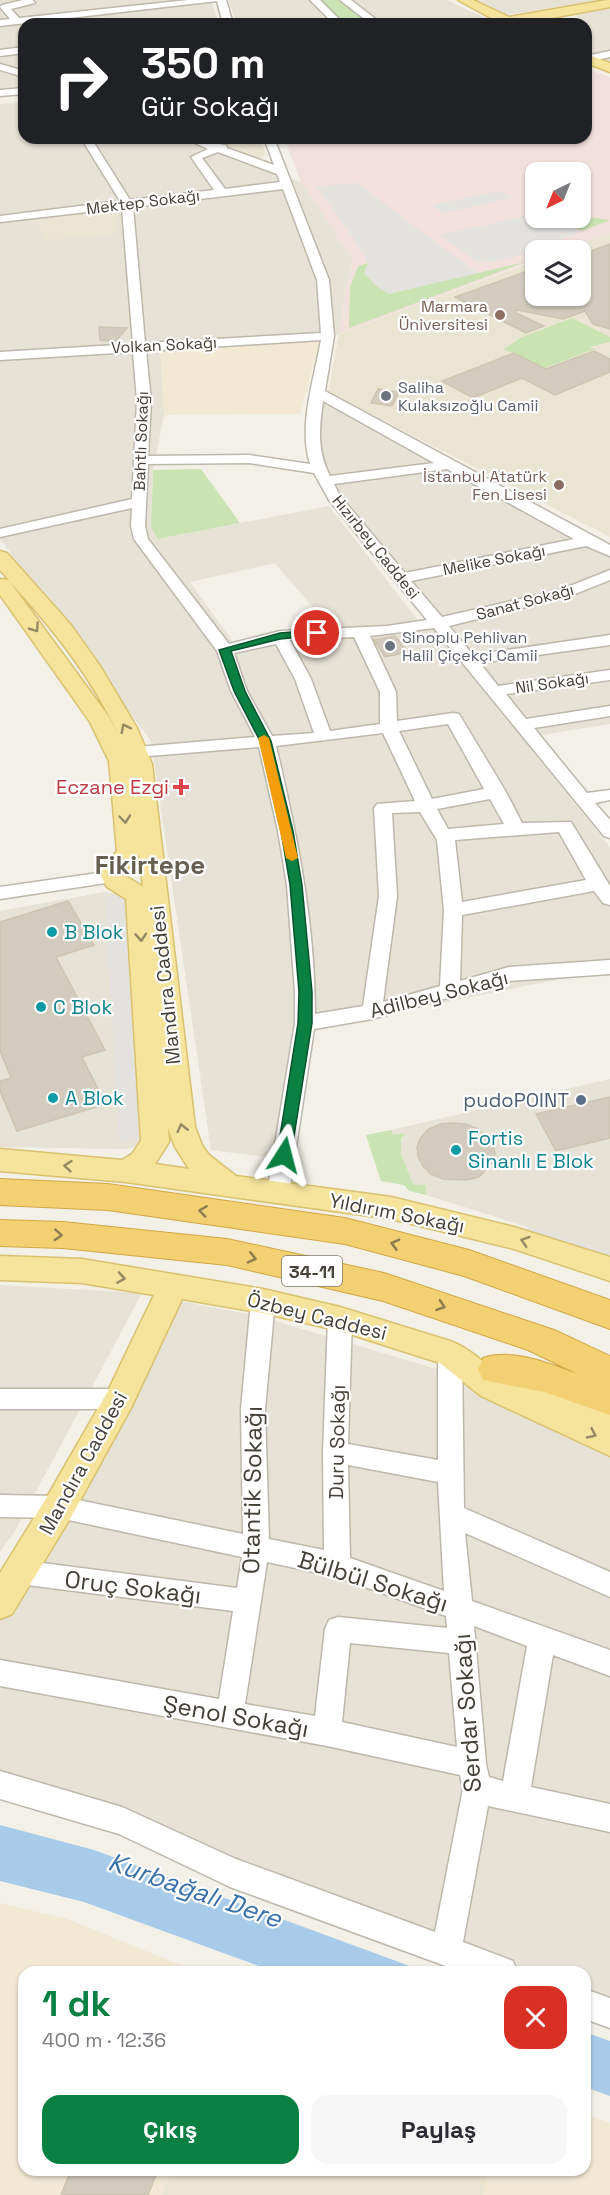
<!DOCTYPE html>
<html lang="tr">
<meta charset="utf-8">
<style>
:root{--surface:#fff;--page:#f7f7f7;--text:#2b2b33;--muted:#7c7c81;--accent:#0b8043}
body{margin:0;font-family:"Space Grotesk",sans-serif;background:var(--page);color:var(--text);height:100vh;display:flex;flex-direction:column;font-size:22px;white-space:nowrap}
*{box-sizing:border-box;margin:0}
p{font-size:20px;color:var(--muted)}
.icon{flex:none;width:33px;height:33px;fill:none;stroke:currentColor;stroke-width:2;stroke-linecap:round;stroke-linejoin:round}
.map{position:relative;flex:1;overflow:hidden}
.sheet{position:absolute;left:18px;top:1966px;width:573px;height:210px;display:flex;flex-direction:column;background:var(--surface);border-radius:18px;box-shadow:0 2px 4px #0004}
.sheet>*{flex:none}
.guide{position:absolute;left:18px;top:18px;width:574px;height:126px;border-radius:18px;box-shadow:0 2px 4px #0004;background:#202124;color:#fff;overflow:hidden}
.needle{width:39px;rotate:223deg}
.fabs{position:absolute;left:525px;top:162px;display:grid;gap:12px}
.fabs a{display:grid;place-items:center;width:66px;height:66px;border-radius:12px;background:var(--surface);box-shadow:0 2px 4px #0004;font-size:30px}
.pin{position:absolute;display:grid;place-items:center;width:51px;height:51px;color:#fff;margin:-26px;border:3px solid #fff;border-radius:50%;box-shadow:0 2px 6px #0007}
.me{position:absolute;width:66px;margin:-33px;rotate:9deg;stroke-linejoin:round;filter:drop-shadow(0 0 4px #0008)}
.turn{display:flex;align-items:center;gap:21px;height:126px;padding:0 24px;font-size:27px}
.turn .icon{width:78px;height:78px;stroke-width:2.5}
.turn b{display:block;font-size:42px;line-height:51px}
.round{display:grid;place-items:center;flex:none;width:63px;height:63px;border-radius:18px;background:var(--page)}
.summary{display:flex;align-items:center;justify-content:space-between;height:102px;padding:0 24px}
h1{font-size:36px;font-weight:600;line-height:45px;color:var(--accent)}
.primary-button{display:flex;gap:12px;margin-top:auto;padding:12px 24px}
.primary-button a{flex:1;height:69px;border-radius:18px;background:var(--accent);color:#fff;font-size:24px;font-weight:600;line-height:69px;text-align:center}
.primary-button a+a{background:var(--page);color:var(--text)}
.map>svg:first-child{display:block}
.residential{fill:#e6e2d6;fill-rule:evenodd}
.commercial{fill:#f3e8d4}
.education{fill:#eae5d2}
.medical{fill:#f2e0dc;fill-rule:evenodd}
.green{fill:#cae3b3}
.parking{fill:#e4e2df}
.water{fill:#a8cbea}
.building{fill:#d3ccbe;stroke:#cdc4b1;stroke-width:1.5}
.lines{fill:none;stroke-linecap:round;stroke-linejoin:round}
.minor-casing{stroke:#bdb8ab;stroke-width:3}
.major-casing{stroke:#dac16d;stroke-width:3}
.highway-casing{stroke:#d1a743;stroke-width:2}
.minor{fill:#fff;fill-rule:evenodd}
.major{fill:#f6e39c;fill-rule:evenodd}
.highway{fill:#f3d172;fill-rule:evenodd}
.oneway{stroke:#958964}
.oneway2{stroke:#8b7a4f}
.route{fill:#0b8043;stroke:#07532c;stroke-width:1.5}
.slow{fill:#f59e0b}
.education-dot{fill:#8d6e63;stroke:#fff;stroke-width:2}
.worship-dot{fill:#6b7280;stroke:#fff;stroke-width:2}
.health-dot{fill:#e0444e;stroke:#fff;stroke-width:2}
.culture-dot{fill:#0f9aa8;stroke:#fff;stroke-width:2}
.service-dot{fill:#5c6f8a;stroke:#fff;stroke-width:2}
.labels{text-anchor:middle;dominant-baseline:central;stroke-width:4.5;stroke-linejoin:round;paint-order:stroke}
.far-street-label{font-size:16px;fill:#454037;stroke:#fff}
.far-education-label{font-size:16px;fill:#785e54;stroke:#fff;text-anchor:end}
.far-worship-label{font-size:16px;fill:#5b616d;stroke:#fff;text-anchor:start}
.shield{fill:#fff;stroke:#7d7973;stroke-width:1.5}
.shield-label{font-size:18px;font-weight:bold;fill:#454037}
.health-label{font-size:20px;fill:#be3a42;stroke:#fff;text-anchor:end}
.culture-label{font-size:20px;fill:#0d838f;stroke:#fff;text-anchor:start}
.street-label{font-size:20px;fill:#454037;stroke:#fff}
.service-label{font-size:20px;fill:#4e5e75;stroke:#fff;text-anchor:end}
.near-street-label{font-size:24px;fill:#454037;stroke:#fff}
.district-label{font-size:26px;font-weight:bold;fill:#675f4f;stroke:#fff}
.near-water-label{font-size:26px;font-style:italic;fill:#3871a9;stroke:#fff}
</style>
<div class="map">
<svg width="610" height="2195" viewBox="0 0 610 2195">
<rect width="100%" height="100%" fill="#f2f0e7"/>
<path class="residential" d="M 0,0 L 211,0 L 219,24 L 24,24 L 24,71 L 0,63 Z
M 228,0 L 318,0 L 343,24 L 237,24 Z
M 339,0 L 447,0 L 498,24 L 370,24 Z
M 471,0 L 607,0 L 504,15 Z
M 610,6 L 610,63 L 587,53 L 586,24 L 538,24 L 579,18 L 573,13 Z
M 0,72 L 24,78 L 24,92 L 0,95 Z
M 24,102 L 24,138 L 181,138 L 303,183 L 353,261 L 345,292 L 339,334 L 320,341 L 161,352 L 164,415 L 153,470 L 151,528 L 158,539 L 329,506 L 416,618 L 434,629 L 610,847 L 610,969 L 297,1032 L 290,1160 L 211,1150 L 151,741 L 0,539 L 0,104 ZM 275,563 L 328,625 L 233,642 L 190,582 Z
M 322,398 L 610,553 L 610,724 L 541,735 L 435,613 L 339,495 L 317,447 Z
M 104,892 L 127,896 L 141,1146 L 127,1149 L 0,1147 L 0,911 Z
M 610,1079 L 610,1253 L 426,1195 L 426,1185 L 413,1184 L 401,1154 L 400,1145 L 405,1133 L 393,1136 L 391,1130 Z
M 0,1285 L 142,1293 L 15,1531 L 0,1552 Z
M 180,1301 L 262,1317 L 450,1373 L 610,1446 L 610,2004 L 585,1996 L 585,1972 L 507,1972 L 428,1952 L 0,1782 L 0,1622 Z"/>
<path class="commercial" d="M 320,341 L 300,414 L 164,415 L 160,352 Z
M 0,1903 L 67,1919 L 198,1972 L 24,1972 L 24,2170 L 585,2170 L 585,2114 L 610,2123 L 610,2195 L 0,2195 Z"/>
<path class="education" d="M 202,138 L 260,138 L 266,155 L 259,159 Z
M 115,210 L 118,233 L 45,240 L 37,220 Z
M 610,233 L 610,537 L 328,392 L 339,334 L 535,261 L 536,296 L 580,296 L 580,250 L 563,250 Z
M 171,2171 L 171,2170 L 489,2171 L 482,2195 L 162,2195 Z"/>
<path class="medical" d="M 587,69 L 610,77 L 610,233 L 561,250 L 536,250 L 535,260 L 339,334 L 345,292 L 353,261 L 301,182 L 284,138 L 586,138 ZM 536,172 L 580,172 L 580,218 L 536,218 Z"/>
<path class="green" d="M 318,0 L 339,0 L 370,24 L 343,24 Z
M 581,216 L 610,220 L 582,231 L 559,218 Z
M 525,262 L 349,328 L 350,288 L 358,266 L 368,263 L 478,273 Z
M 572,318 L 610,337 L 610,342 L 589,347 L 595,349 L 544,368 L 504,349 L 520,338 Z
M 201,469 L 240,523 L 158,539 L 151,528 L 153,470 Z
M 391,1130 L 393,1135 L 406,1133 L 401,1139 L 401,1154 L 413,1184 L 426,1185 L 426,1195 L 409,1191 L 404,1185 L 381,1181 L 366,1135 Z"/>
<path class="parking" d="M 358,183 L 411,224 L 478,273 L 389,294 L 376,286 L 364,273 L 368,263 L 354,239 L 316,186 Z
M 500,191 L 511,198 L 443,213 L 432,205 Z
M 535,214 L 536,218 L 558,218 L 580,232 L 529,253 L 486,263 L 477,262 L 440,235 Z
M 105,896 L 127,896 L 146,1137 L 119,1140 Z
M 528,1227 L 610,1253 L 610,1257 L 526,1231 Z"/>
<path class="water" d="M 0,1825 L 94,1850 L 426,1972 L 275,1972 L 84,1902 L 0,1881 Z
M 585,2032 L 610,2041 L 610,2096 L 585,2087 Z"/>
<path class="building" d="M 610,244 L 610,329 L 593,324 L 585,311 L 563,319 L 517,310 L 516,313 L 544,326 L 526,333 L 455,297 L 536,268 L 536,296 L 580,296 L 580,255 Z
M 99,327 L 127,328 L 115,342 L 100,340 Z
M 594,351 L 610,359 L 610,372 L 555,395 L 522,378 L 473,398 L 442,381 L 514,353 L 546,369 Z
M 378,389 L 399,392 L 392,406 L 371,403 Z
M 395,636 L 408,652 L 385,657 L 374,640 Z
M 68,901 L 94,945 L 56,957 L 105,1050 L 82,1057 L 106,1104 L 17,1131 L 0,1091 L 0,1081 L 11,1078 L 0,1051 L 0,922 Z
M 610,1097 L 610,1138 L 556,1151 L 536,1114 Z
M 453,1123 L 466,1124 L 478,1129 L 493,1144 L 495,1153 L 493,1162 L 479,1177 L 467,1180 L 443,1179 L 431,1174 L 423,1166 L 418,1157 L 417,1147 L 421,1137 L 429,1129 L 440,1124 Z
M 71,2170 L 158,2170 L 148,2195 L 61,2195 Z"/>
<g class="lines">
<g class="minor-casing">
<path id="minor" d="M 23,0 L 33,0 L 35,3 L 11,9 L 19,18 L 188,0 L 226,0 L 233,24 L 223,24 L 217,1 L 0,26 L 0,20 L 10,19 L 0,7 L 2,5 Z
M 310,0 L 320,0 L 344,24 L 334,24 Z
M 340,0 L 351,0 L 382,24 L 371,24 Z
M 24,47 L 24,53 L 0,56 L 0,50 Z
M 610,51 L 610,57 L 586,62 L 586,56 Z
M 0,64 L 24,71 L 24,77 L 0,70 Z
M 24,88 L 24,94 L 0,96 L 0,90 Z
M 81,138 L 91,138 L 130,200 L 214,190 L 191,157 L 208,149 L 184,138 C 199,138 212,143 226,145 L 227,148 L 274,165 L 264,138 L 274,138 L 329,280 L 334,336 L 325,391 L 610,545 L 610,556 L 586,546 L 411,581 L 442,617 L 560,590 L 610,570 L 610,580 L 570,596 L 449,626 L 473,655 L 610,635 L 610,645 L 480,663 L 498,686 L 610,670 L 610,680 L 506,694 L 526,719 L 610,706 L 610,716 L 534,728 L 587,793 L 610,790 L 610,800 L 595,803 L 610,820 L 610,838 L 604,836 L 434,628 L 370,636 L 396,692 L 397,721 L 453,713 L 459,714 L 506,792 L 522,823 L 571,822 L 610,886 L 610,905 L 603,903 L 594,891 L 462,915 L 460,981 L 509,967 L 610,960 L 610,974 L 509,981 L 372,1019 L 314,1029 L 289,1193 L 286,1199 L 278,1201 L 270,1199 L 267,1193 L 295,1023 L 295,992 L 287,885 L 278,831 L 259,747 L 137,757 L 131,756 L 128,752 L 131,748 L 137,747 L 255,737 L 231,691 L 217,651 L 134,539 L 131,526 L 132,508 L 0,537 L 0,529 L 132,499 L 137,401 L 133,352 L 0,360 L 0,352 L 133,344 L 122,208 L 0,222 L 0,216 L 120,201 ZM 218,152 L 277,174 L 280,182 L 225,189 L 202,158 ZM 283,189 L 317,280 L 321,333 L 145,343 L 133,207 ZM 321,340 C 314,380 298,425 310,464 L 249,455 L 148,456 L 151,401 L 146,351 ZM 323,401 L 434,463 L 330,476 C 317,451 319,429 323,401 ZM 249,463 L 314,473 L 329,500 L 427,620 L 387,626 L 280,631 L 229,644 L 148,539 L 145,526 L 148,464 ZM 447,469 L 574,539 L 405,573 L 340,496 L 334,484 ZM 354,637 L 380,692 L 380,724 L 330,731 L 311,679 L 290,640 ZM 276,644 L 295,679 L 314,733 L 272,736 L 247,691 L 234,653 ZM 448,724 L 484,789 L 432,799 L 399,731 ZM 383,733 L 415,801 L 377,804 L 374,808 L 379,896 L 363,1006 L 315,1014 C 315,923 297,834 276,746 ZM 490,799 L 504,824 L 448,829 L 437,809 ZM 420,812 L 437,840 L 444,910 L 440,986 L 383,1002 L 397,896 L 392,813 ZM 559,832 L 586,880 L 462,902 L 455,840 Z
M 112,871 L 119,873 L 121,877 L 119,881 L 0,899 L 0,887 Z
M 263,1292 L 271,1294 L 275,1301 L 265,1409 L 269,1539 L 324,1550 L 323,1452 L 328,1319 L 332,1312 L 340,1309 L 348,1312 L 352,1319 L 348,1444 L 438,1460 L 438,1354 L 442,1347 L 450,1344 L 458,1347 L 462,1354 L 464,1508 L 610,1572 L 610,1597 L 465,1533 L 472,1601 L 610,1650 L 610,1676 L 553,1655 L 531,1787 L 610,1804 L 610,1832 L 488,1806 L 463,1942 L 513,1961 L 517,1972 L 462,1972 L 230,1887 L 119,1834 L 0,1799 L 0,1771 L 122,1807 L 236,1859 L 435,1932 L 463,1789 L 460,1775 L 327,1746 L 0,1686 L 0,1660 L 219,1699 L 233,1611 L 19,1584 L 10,1580 L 6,1572 L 10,1564 L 19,1560 L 237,1588 L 242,1557 L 59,1518 L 0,1517 L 0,1495 L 59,1496 L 243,1534 L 241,1409 L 251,1301 L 255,1294 ZM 348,1465 L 438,1482 L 444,1591 L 350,1558 ZM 267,1562 L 337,1577 L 446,1616 L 447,1628 L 338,1617 L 329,1620 L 325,1629 L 315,1716 L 245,1704 ZM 474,1626 L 527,1646 L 503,1781 L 489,1777 L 486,1764 ZM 350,1643 L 449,1653 L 457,1747 L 342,1722 Z
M 0,1389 L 120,1389 L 129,1392 L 132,1399 L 129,1406 L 120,1409 L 0,1409 Z
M 585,1989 L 610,1998 L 610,2028 L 585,2019 Z"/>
</g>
<g class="major-casing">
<path id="major" d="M 458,0 L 473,0 L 509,17 L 607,0 L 610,0 L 610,7 L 520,24 L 502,24 Z
M 586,54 L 610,63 L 610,72 L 586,63 Z
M 0,551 L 7,553 L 71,625 L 100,666 L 137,728 L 152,764 L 195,1127 L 202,1145 L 209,1155 L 236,1176 L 391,1197 L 514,1227 L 610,1257 L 610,1281 L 514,1249 L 391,1219 L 126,1182 L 0,1171 L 0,1149 L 122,1160 L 132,1154 L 141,1141 L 126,899 L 107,887 L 99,873 L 117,851 L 109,761 L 90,722 L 0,595 L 0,579 L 9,580 L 0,570 ZM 10,582 C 53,629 92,677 119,736 L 109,717 ZM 139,855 L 143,887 L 123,874 ZM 168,1128 L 175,1147 L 189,1169 L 155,1164 L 169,1142 Z
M 0,1256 L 82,1259 L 263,1289 L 340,1307 L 450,1341 C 475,1350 493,1373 518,1385 L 522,1376 L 533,1372 L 610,1405 L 610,1456 L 481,1396 L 440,1363 L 340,1331 L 263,1313 L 182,1299 L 131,1408 L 71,1517 L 12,1614 L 0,1619 L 0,1573 L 47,1497 L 108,1391 L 154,1295 L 82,1283 L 0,1280 Z"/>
</g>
<g class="highway-casing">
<path id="highway" d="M 0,1179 L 108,1184 L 345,1218 L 469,1250 L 610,1300 L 610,1329 L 464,1276 L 345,1244 L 108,1210 L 0,1205 Z
M 0,1220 L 63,1222 L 227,1239 L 384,1273 L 554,1330 L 610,1356 L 610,1415 L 544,1392 L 483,1380 L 478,1369 L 483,1358 C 513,1348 550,1364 578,1374 L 528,1350 L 383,1301 L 227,1265 L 63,1248 L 0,1246 Z"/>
</g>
<use href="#minor" class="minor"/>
<use href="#major" class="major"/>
<use href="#highway" class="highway"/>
</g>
<defs><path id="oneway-chevron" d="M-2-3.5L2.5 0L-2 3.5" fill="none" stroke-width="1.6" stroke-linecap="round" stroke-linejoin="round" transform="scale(1.5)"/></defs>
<g class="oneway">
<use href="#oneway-chevron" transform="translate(35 628) rotate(55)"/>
<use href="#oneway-chevron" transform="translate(125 728) rotate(-117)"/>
<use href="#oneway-chevron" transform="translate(125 819) rotate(85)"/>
<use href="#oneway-chevron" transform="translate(141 937) rotate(86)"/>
<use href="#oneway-chevron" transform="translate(182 1128) rotate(-103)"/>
<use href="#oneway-chevron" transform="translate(68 1166) rotate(-175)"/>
<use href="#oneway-chevron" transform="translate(525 1241) rotate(-162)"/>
<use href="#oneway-chevron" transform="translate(121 1278) rotate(9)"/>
<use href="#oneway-chevron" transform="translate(592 1434) rotate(25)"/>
</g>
<g class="oneway2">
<use href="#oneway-chevron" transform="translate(203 1211) rotate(-172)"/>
<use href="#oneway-chevron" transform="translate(58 1235) rotate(3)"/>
<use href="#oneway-chevron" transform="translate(395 1244) rotate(-165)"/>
<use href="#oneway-chevron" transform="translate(252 1258) rotate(13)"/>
<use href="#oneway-chevron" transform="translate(441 1306) rotate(19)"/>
</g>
<path class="route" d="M 317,630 L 322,633 L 321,635 L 280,639 L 231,651 L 245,691 L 271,741 L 293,831 L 302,885 L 312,992 L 312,1023 L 291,1155 L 284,1161 L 277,1155 L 298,1023 L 299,992 L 290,885 L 281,831 L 260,741 L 234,691 L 219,650 L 280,633 Z"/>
<path class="slow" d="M 264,735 L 269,738 L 298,858 L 292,861 L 286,858 L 258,738 Z"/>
<g class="education-dot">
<circle cx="500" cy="315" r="6"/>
<circle cx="559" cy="485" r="6"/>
</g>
<g class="worship-dot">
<circle cx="386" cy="396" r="6"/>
<circle cx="390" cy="646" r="6"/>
</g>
<path class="health-dot" d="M178 778h6v6h6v6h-6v6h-6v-6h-6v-6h6z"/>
<g class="culture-dot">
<circle cx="52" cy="932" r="6"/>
<circle cx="41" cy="1007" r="6"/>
<circle cx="53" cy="1098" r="6"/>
<circle cx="456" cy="1150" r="6"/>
</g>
<circle class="service-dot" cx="581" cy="1100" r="6"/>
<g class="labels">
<g class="far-street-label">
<text transform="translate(143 202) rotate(-7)">Mektep Sokağı</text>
<text transform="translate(164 345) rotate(-3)">Volkan Sokağı</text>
<text transform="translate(141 441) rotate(-88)">Bahtlı Sokağı</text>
<text transform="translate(376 547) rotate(51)">Hızırbey Caddesi</text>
<text transform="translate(494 560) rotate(-11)">Melike Sokağı</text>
<text transform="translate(525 602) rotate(-15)">Sanat Sokağı</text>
<text transform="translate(552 683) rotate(-8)">Nil Sokağı</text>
</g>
<g class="far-education-label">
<text x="488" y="306">Marmara<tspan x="488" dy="18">Üniversitesi</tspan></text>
<text x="547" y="476">İstanbul Atatürk<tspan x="547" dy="18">Fen Lisesi</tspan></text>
</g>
<g class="far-worship-label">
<text x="398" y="387">Saliha<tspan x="398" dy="18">Kulaksızoğlu Camii</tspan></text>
<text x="402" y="637">Sinoplu Pehlivan<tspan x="402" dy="18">Halil Çiçekçi Camii</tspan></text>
</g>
<rect class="shield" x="282" y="1256" width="60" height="30" rx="4.5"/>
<g class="shield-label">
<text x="312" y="1271">34-11</text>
</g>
<g class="health-label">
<text x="169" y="787">Eczane Ezgi</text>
</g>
<g class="culture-label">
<text x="64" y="932">B Blok</text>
<text x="53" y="1007">C Blok</text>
<text x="65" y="1098">A Blok</text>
<text x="468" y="1138">Fortis<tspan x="468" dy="23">Sinanlı E Blok</tspan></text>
</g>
<g class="street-label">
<text transform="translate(165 985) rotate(-96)">Mandıra Caddesi</text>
<text transform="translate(439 994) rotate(-14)">Adilbey Sokağı</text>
<text transform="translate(397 1213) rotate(11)">Yıldırım Sokağı</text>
<text transform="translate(317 1316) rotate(14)">Özbey Caddesi</text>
<text transform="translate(337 1442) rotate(-89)">Duru Sokağı</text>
<text transform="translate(83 1463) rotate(-61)">Mandıra Caddesi</text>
</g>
<g class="service-label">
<text x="569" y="1100">pudoPOINT</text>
</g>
<g class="near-street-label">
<text transform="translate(252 1490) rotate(-89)">Otantik Sokağı</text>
<text transform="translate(373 1581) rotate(17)">Bülbül Sokağı</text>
<text transform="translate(133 1587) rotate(7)">Oruç Sokağı</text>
<text transform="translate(467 1713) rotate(-94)">Serdar Sokağı</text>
<text transform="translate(236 1716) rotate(10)">Şenol Sokağı</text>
</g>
<g class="district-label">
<text x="150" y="865">Fikirtepe</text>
</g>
<g class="near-water-label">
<text transform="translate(195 1890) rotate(19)">Kurbağalı Dere</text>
</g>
</g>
</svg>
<div class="fabs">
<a><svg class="needle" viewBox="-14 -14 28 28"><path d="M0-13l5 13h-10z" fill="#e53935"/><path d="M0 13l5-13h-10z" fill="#7c7c81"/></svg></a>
<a><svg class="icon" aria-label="layers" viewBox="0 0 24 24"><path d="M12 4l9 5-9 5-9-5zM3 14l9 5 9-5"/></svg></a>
</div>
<div class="pin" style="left:317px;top:633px;background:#d93025"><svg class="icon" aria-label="arrive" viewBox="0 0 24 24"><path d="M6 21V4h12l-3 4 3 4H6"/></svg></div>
<svg class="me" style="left:284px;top:1155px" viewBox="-20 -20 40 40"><path d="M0-17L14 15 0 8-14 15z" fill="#0b8043" stroke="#fff" stroke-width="4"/></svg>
<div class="guide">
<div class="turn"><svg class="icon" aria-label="right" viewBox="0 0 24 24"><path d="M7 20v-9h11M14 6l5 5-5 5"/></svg><div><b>350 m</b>Gür Sokağı</div></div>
</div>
<section class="sheet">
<div class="summary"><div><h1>1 dk</h1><p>400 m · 12:36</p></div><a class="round" style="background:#d93025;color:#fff"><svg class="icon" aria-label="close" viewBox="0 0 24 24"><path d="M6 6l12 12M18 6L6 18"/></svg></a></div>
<div class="primary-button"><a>Çıkış</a><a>Paylaş</a></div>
</section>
</div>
